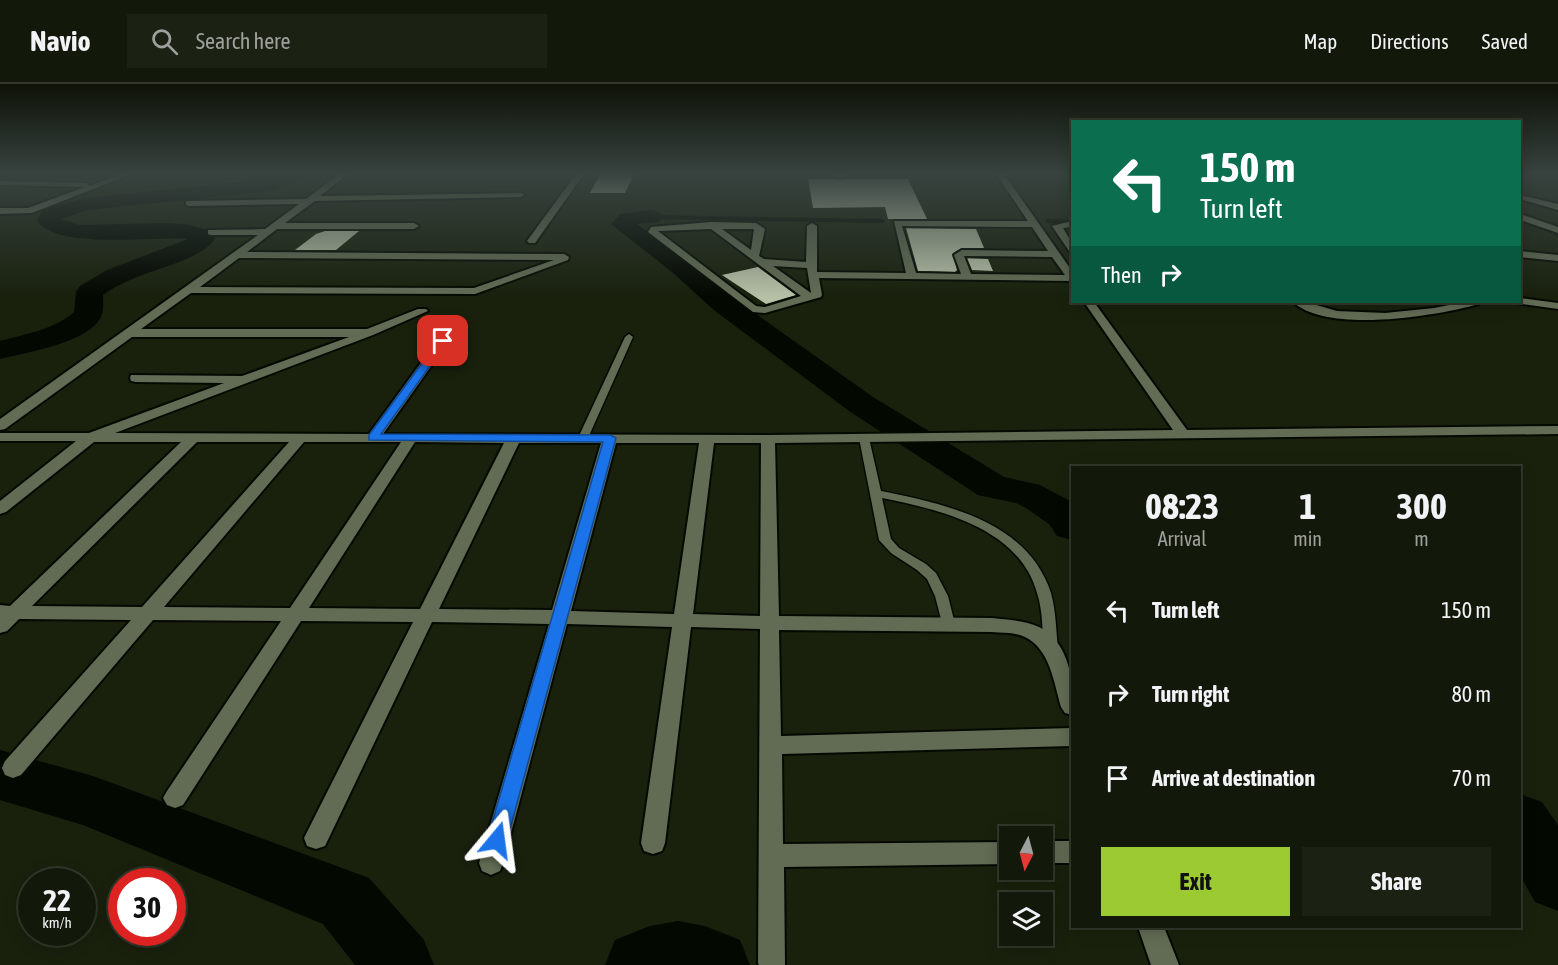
<!DOCTYPE html>
<style>
:root{--surface:#13190a;--page:#1c2213;--text:#f1f3f6;--muted:#9da09c;--line:#32382b;--accent:#9cca32}
body{margin:0;font-family:"Asap Condensed",sans-serif;background:var(--page);color:var(--text);height:100vh;display:flex;flex-direction:column;font-size:22px;white-space:nowrap}
*{box-sizing:border-box;margin:0}
p{font-size:20px;color:var(--muted)}
.icon{flex:none;width:33px;height:33px;fill:none;stroke:currentColor;stroke-width:2;stroke-linecap:round;stroke-linejoin:round}
.map{position:relative;flex:1;overflow:hidden}
.sheet{position:absolute;left:1071px;top:382px;width:450px;height:462px;display:flex;flex-direction:column;background:var(--surface);border-radius:0px;box-shadow:0 3px 15px #0003,0 0 0 2px var(--line)}
.sheet>*{flex:none}
.top-card{position:absolute;left:1071px;top:36px;width:450px;height:183px;border-radius:0px;box-shadow:0 3px 15px #0003,0 0 0 2px var(--line);background:#0b6e4f;color:#fff;overflow:hidden}
.needle{width:39px;rotate:186deg}
.controls{position:absolute;left:999px;top:742px;display:grid;gap:12px}
.controls a{display:grid;place-items:center;width:54px;height:54px;border-radius:0px;background:var(--surface);box-shadow:0 3px 15px #0003,0 0 0 2px var(--line);font-size:30px}
.speed{position:absolute;left:18px;top:784px;display:flex;gap:12px;font-size:30px;font-weight:700;text-align:center}
.speed>*{display:grid;place-content:center;width:78px;height:78px;border-radius:50%;background:var(--surface);box-shadow:0 3px 15px #0003,0 0 0 2px var(--line);line-height:1}
.speed small{font-size:15px;font-weight:400}
.speed .limit{border:9px solid #d22;background:#fff;color:#111}
.pin{position:absolute;display:grid;place-items:center;width:51px;height:51px;color:#fff;margin:-26px;border-radius:12px;box-shadow:0 3px 9px #0006}
.me{position:absolute;width:66px;margin:-33px;rotate:16deg;stroke-linejoin:round;filter:drop-shadow(0 0 4px #0008)}
.turn{display:flex;align-items:center;gap:21px;height:126px;padding:0 30px;font-size:27px}
.turn .icon{width:78px;height:78px;stroke-width:2.5}
.turn b{display:block;font-size:42px;line-height:51px}
.then{display:flex;align-items:center;height:57px;padding:0 30px;background:#0003;gap:12px;font-size:22px}
.eta{display:flex;justify-content:space-evenly;align-items:center;height:102px;text-align:center}
.eta b{font-size:36px;font-weight:700;line-height:42px}
.button{display:flex;gap:12px;margin-top:auto;padding:12px 30px}
.button a{flex:1;height:69px;border-radius:0px;background:var(--accent);color:#111;font-size:24px;font-weight:700;line-height:69px;text-align:center}
.button a+a{background:var(--page);color:var(--text)}
ul{padding:0;list-style:none}
li{display:flex;align-items:center;gap:18px;height:84px;padding:0 30px}
li div{flex:1}
li b{display:block;font-size:22px}
li em{font-style:normal}
header{display:flex;align-items:center;gap:36px;box-sizing:border-box;height:84px;padding:0 30px;background:var(--surface);border-bottom:2px solid var(--line)}
header strong{font-size:28px}
nav{display:flex;gap:33px;margin-inline-start:auto;font-size:21px}
.search{width:420px;height:54px;background:var(--page);display:flex;align-items:center;gap:15px;box-sizing:border-box;padding:0 21px;border-radius:0px;color:var(--muted);font-size:22px}
.map>svg:first-child{display:block}
.lines{fill:none;stroke-linecap:round;stroke-linejoin:round}
.stream{stroke:#030800;stroke-width:4}
.river{fill:#030800;fill-rule:evenodd}
.building{fill:#b6c0a7}
.service-casing{stroke:#050a00;stroke-width:3}
.minor-casing{stroke:#050a00;stroke-width:4}
.service{fill:#626b54;fill-rule:evenodd}
.minor{fill:#626b54;fill-rule:evenodd}
.route{fill:#1a73e8;stroke:#114b97;stroke-width:1.5}
</style>
<header>
<strong>Navio</strong>
<div class="search"><svg class="icon" aria-label="search" viewBox="0 0 24 24"><circle cx="10" cy="10" r="6"/><path d="M15 15l6 6"/></svg>Search here</div>
<nav><a>Map</a><a>Directions</a><a>Saved</a></nav>
</header>
<div class="map">
<svg width="1558" height="881" viewBox="0 0 1558 881">
<rect width="100%" height="100%" fill="#19210d"/>
<g class="lines">
<path class="stream" d="M 651,133 L 883,137
M 1048,137 L 1072,138"/>
<path class="river" d="M 279,90 L 305,90 L 302,94 L 271,107 L 88,126 L 61,135 L 79,141 L 170,139 L 189,141 L 212,147 L 216,152 C 210,172 156,185 137,193 C 125,198 114,203 103,211 C 103,217 104,225 102,230 C 94,258 24,269 0,275 L 0,257 C 26,250 53,246 74,228 L 76,208 L 80,202 L 107,186 L 188,155 C 154,152 57,166 37,137 L 42,126 L 85,114 L 267,95 Z
M 651,126 L 659,128 L 662,133 L 659,138 L 637,140 L 690,178 L 735,215 L 873,313 L 1004,393 L 1040,401 L 1072,418 L 1072,456 L 1057,452 L 1049,440 L 1026,424 L 1016,419 L 978,411 L 849,327 L 715,227 L 672,188 L 611,140 L 620,130 Z
M 0,666 L 93,692 L 369,794 L 424,856 L 434,881 L 355,881 L 323,840 L 83,741 L 0,716 Z
M 1520,710 L 1542,718 L 1558,741 L 1558,827 L 1535,818 L 1520,791 Z
M 678,837 L 705,842 L 740,856 L 750,881 L 605,881 L 615,856 L 650,842 Z"/>
</g>
<path class="building" d="M 600,90 L 634,90 L 625,109 L 590,109 Z
M 808,95 L 908,95 L 927,135 L 888,135 L 885,123 L 813,124 Z
M 906,144 L 976,145 L 984,164 L 962,164 L 953,169 L 957,186 L 955,188 L 918,187 Z
M 325,147 L 359,147 L 336,166 L 295,166 L 316,150 Z
M 967,174 L 988,175 L 993,187 L 972,186 Z
M 758,183 L 796,211 L 766,220 L 722,191 Z"/>
<g class="lines">
<g class="service-casing">
<path id="service" d="M 829,90 L 854,90 L 840,94 Z
M 629,250 L 633,253 L 588,354 L 587,356 L 579,356 L 578,354 L 625,253 Z
M 864,351 L 869,354 L 881,407 C 945,420 1028,437 1051,509 C 1056,527 1056,546 1058,564 L 1056,568 L 1051,569 L 1046,568 L 1044,564 C 1042,546 1043,527 1037,509 C 1019,444 941,426 882,414 L 891,455 L 899,464 L 926,480 L 936,489 L 948,512 L 955,540 L 953,543 L 943,543 L 935,512 L 927,495 L 917,486 L 891,469 L 879,456 L 859,354 Z"/>
</g>
<g class="minor-casing">
<path id="minor" d="M 121,90 L 132,90 L 32,129 L 0,130 L 0,124 L 28,124 L 85,103 L 0,101 L 0,97 L 86,99 L 90,102 Z
M 339,90 L 348,90 L 320,112 L 521,109 L 525,111 L 521,113 L 315,117 L 285,139 L 414,139 L 419,142 L 414,145 L 277,145 L 247,168 L 564,170 L 569,173 L 568,176 L 475,210 L 191,209 L 141,245 L 367,245 L 418,225 L 426,225 L 428,227 L 373,251 L 115,349 L 369,350 L 439,254 L 443,253 L 449,257 L 383,350 L 768,351 L 1173,346 L 1084,218 L 1094,218 L 1187,346 L 1558,342 L 1558,350 L 775,359 L 779,532 L 992,534 C 1008,536 1024,536 1039,543 C 1070,558 1075,601 1072,631 L 1065,629 L 1061,623 C 1054,599 1050,565 1025,553 C 1015,548 1003,549 992,548 L 779,546 L 781,652 L 1072,644 L 1072,662 L 782,670 L 783,760 L 1010,758 L 1010,780 L 784,783 L 785,881 L 759,881 L 758,879 L 760,545 L 691,543 L 665,759 L 662,767 L 653,770 L 644,767 L 641,759 L 672,543 L 567,540 L 503,779 L 500,787 L 491,791 L 482,787 L 479,779 L 549,540 L 432,538 L 325,762 L 316,765 L 307,762 L 304,754 L 413,538 L 301,537 L 183,721 L 175,724 L 167,721 L 163,714 L 167,707 L 281,537 L 153,536 L 21,691 L 13,694 L 5,691 L 2,684 L 5,677 L 131,536 L 19,535 L 7,547 L 0,549 L 0,521 L 10,522 L 181,358 L 94,358 L 6,428 L 0,430 L 0,417 L 76,357 L 0,357 L 0,349 L 89,349 L 224,299 L 136,298 L 131,297 L 130,294 L 131,291 L 242,292 L 349,253 L 132,253 L 5,345 L 0,346 L 0,335 L 258,151 L 211,151 L 208,150 L 208,146 L 265,145 L 299,120 L 189,122 L 186,121 L 186,117 L 306,115 ZM 239,174 L 554,176 L 474,204 L 200,203 ZM 197,358 L 289,358 L 142,523 L 32,522 ZM 304,358 L 401,358 L 290,524 L 164,523 ZM 415,358 L 504,359 L 420,525 L 309,524 ZM 519,359 L 601,359 L 552,526 L 439,525 ZM 616,359 L 699,359 L 674,530 L 571,527 ZM 714,359 L 761,359 L 760,532 L 693,530 Z
M 576,90 L 584,90 L 535,159 L 529,159 L 527,157 Z
M 996,90 L 1004,90 L 1072,187 L 1072,197 L 819,194 L 822,211 L 821,213 L 765,229 L 753,228 L 648,148 L 651,143 L 711,138 L 756,139 L 765,145 L 759,172 L 764,175 L 806,178 L 807,142 L 812,139 L 817,142 L 817,188 L 906,189 L 894,137 L 1028,137 ZM 902,142 L 1032,143 L 1048,167 L 962,166 L 954,171 L 961,190 L 916,189 ZM 711,145 L 801,212 L 765,223 L 756,222 L 658,147 ZM 722,145 L 754,145 L 751,166 ZM 964,172 L 1052,173 L 1065,191 L 971,190 ZM 773,182 L 807,184 L 811,209 Z
M 1520,111 L 1558,120 L 1558,126 L 1520,115 Z
M 1520,130 L 1558,143 L 1558,149 L 1520,136 Z
M 1072,137 L 1072,143 L 1063,144 L 1072,159 L 1072,168 L 1069,167 L 1052,142 Z
M 1520,167 L 1558,171 L 1558,177 L 1520,173 Z
M 1520,214 L 1558,219 L 1558,225 L 1516,219 L 1515,218 L 1520,218 Z
M 1293,218 L 1306,218 L 1337,227 L 1385,229 L 1434,224 L 1464,218 L 1480,218 L 1479,220 C 1437,232 1327,250 1293,218 Z
M 1042,757 L 1072,757 L 1072,779 L 1042,779 Z
M 1138,843 L 1164,843 L 1179,881 L 1151,881 Z"/>
</g>
<use href="#service" class="service"/>
<use href="#minor" class="minor"/>
</g>
<linearGradient id="sky" x2="0" y2="1"><stop stop-color="#0e1207"/><stop offset="0.42" stop-color="#384340"/><stop offset="1" stop-color="#384340" stop-opacity="0"/></linearGradient>
<rect width="1558" height="213" fill="url(#sky)"/>
<path class="route" d="M 443,254 L 448,257 L 381,350 L 610,351 L 616,354 L 507,756 L 504,763 L 497,766 L 490,763 L 487,756 L 603,358 L 369,356 L 369,351 L 440,255 Z"/>
</svg>
<div class="controls">
<a><svg class="needle" viewBox="-14 -14 28 28"><path d="M0-13l5 13h-10z" fill="#e53935"/><path d="M0 13l5-13h-10z" fill="#9da09c"/></svg></a>
<a><svg class="icon" aria-label="layers" viewBox="0 0 24 24"><path d="M12 4l9 5-9 5-9-5zM3 14l9 5 9-5"/></svg></a>
</div>
<div class="speed"><div>22<small>km/h</small></div><div class="limit">30</div></div>
<div class="pin" style="left:443px;top:257px;background:#d93025"><svg class="icon" aria-label="arrive" viewBox="0 0 24 24"><path d="M6 21V4h12l-3 4 3 4H6"/></svg></div>
<svg class="me" style="left:497px;top:756px" viewBox="-20 -20 40 40"><path d="M0-17L14 15 0 8-14 15z" fill="#1a73e8" stroke="#fff" stroke-width="4"/></svg>
<div class="top-card">
<div class="turn"><svg class="icon" aria-label="left" viewBox="0 0 24 24"><path d="M17 20v-9H6M10 6l-5 5 5 5"/></svg><div><b>150 m</b>Turn left</div></div>
<div class="then">Then<svg class="icon" aria-label="right" viewBox="0 0 24 24"><path d="M7 20v-9h11M14 6l5 5-5 5"/></svg></div>
</div>
<section class="sheet">
<div class="eta">
<div><b>08:23</b><p>Arrival</p></div>
<div><b>1</b><p>min</p></div>
<div><b>300</b><p>m</p></div>
</div>
<ul>
<li><svg class="icon" aria-label="left" viewBox="0 0 24 24"><path d="M17 20v-9H6M10 6l-5 5 5 5"/></svg><div><b>Turn left</b></div><em>150 m</em></li>
<li><svg class="icon" aria-label="right" viewBox="0 0 24 24"><path d="M7 20v-9h11M14 6l5 5-5 5"/></svg><div><b>Turn right</b></div><em>80 m</em></li>
<li><svg class="icon" aria-label="arrive" viewBox="0 0 24 24"><path d="M6 21V4h12l-3 4 3 4H6"/></svg><div><b>Arrive at destination</b></div><em>70 m</em></li>
</ul>
<div class="button"><a>Exit</a><a>Share</a></div>
</section>
</div>
